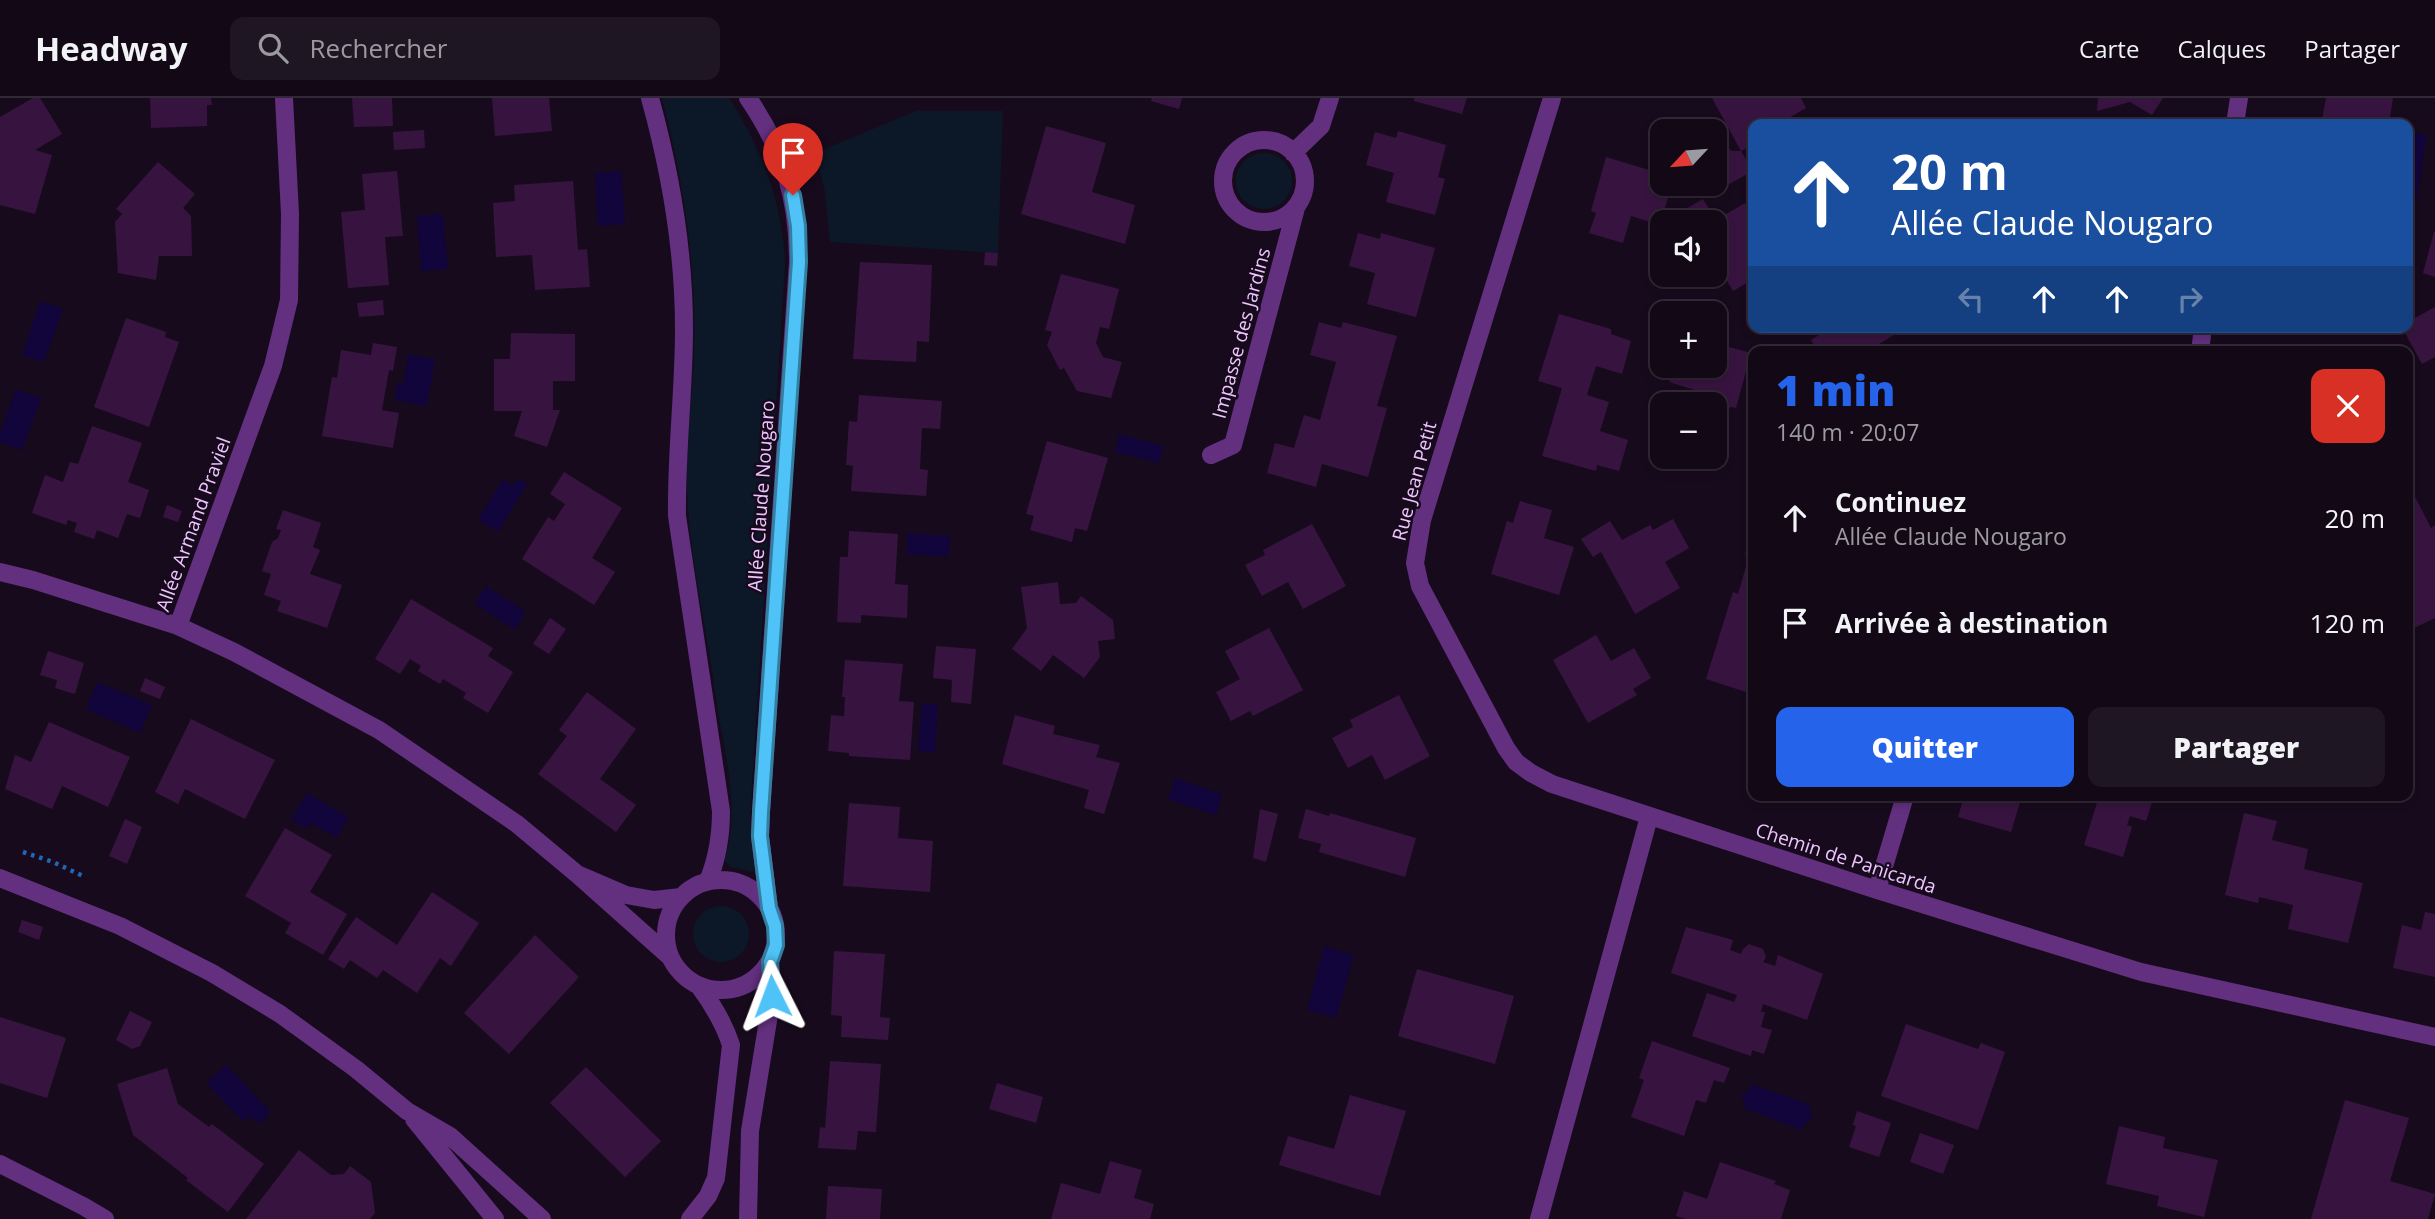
<!DOCTYPE html>
<html lang="fr">
<meta charset="utf-8">
<style>
:root{--surface:#120816;--page:#1f1623;--text:#f1f3f6;--muted:#9c9aa1;--line:#312935;--accent:#2563eb}
body{margin:0;font-family:"Open Sans",sans-serif;background:var(--page);color:var(--text);height:100vh;display:flex;flex-direction:column;font-size:26px;white-space:nowrap}
*{box-sizing:border-box;margin:0}
p{font-size:23px;color:var(--muted)}
.icon{flex:none;width:38px;height:38px;fill:none;stroke:currentColor;stroke-width:2;stroke-linecap:round;stroke-linejoin:round}
.map{position:relative;flex:1;overflow:hidden}
.details{position:absolute;left:1748px;top:248px;width:665px;height:455px;display:flex;flex-direction:column;background:var(--surface);border-radius:14px;box-shadow:0 4px 10px #0003,0 0 0 2px var(--line)}
.details>*{flex:none}
.top-card{position:absolute;left:1748px;top:21px;width:665px;height:214px;border-radius:14px;box-shadow:0 4px 10px #0003,0 0 0 2px var(--line);background:#1a4fa0;color:#fff;overflow:hidden}
.needle{width:46px;rotate:244deg}
.buttons{position:absolute;left:1650px;top:21px;display:grid;gap:14px}
.buttons a{display:grid;place-items:center;width:77px;height:77px;border-radius:14px;background:var(--surface);box-shadow:0 4px 10px #0003,0 0 0 2px var(--line);font-size:35px}
.pin{position:absolute;display:grid;place-items:center;width:60px;height:60px;color:#fff;margin:-72px -30px;border-radius:50% 50% 50% 0;rotate:-45deg;box-shadow:0 0 7px #0007}
.pin .icon{rotate:45deg}
.me{position:absolute;width:77px;margin:-38px;rotate:357deg;stroke-linejoin:round;filter:drop-shadow(0 0 5px #0008)}
.turn{display:flex;align-items:center;gap:24px;height:147px;padding:0 28px;font-size:32px}
.turn .icon{width:91px;height:91px;stroke-width:2.5}
.turn b{display:block;font-size:49px;line-height:60px}
.lanes{display:flex;align-items:center;height:66px;padding:0 28px;background:#0003;justify-content:center;gap:35px;direction:ltr}
.lanes .off{opacity:.35}
.round{display:grid;place-items:center;flex:none;width:74px;height:74px;border-radius:14px;background:var(--page)}
.headline{display:flex;align-items:center;justify-content:space-between;height:119px;padding:0 28px}
h1{font-size:42px;font-weight:800;line-height:52px;color:var(--accent)}
.action{display:flex;gap:14px;margin-top:auto;padding:14px 28px}
.action a{flex:1;height:80px;border-radius:14px;background:var(--accent);color:#fff;font-size:28px;font-weight:800;line-height:80px;text-align:center}
.action a+a{background:var(--page);color:var(--text)}
ul{padding:0;list-style:none}
li{display:flex;align-items:center;gap:21px;height:105px;padding:0 28px}
li div{flex:1}
li b{display:block;font-size:26px}
li em{font-style:normal}
header{display:flex;align-items:center;gap:42px;box-sizing:border-box;height:98px;padding:0 35px;background:var(--surface);border-bottom:2px solid var(--line)}
header strong{font-size:33px}
nav{display:flex;gap:38px;margin-inline-start:auto;font-size:24px}
.search{width:490px;height:63px;background:var(--page);display:flex;align-items:center;gap:18px;box-sizing:border-box;padding:0 24px;border-radius:14px;color:var(--muted);font-size:26px}
.map>svg:first-child{display:block}
.green{fill:#0c1827}
.water{fill:#11053b}
.building{fill:#37143f}
.lines{fill:none;stroke-linecap:round;stroke-linejoin:round}
.path{stroke:#2267b6;stroke-width:4.5;stroke-dasharray:3.5 5;stroke-linecap:butt}
.minor{stroke:#633080;stroke-width:18}
.route-casing{stroke:#337fa1;stroke-width:18}
.route{stroke:#4fc3f7;stroke-width:12}
.labels{text-anchor:middle;dominant-baseline:central;stroke-width:5;stroke-linejoin:round;paint-order:stroke}
.street-label{font-size:19px;fill:#eec6ff;stroke:#180a1d}
</style>
<header>
<strong>Headway</strong>
<div class="search"><svg class="icon" aria-label="search" viewBox="0 0 24 24"><circle cx="10" cy="10" r="6"/><path d="M15 15l6 6"/></svg>Rechercher</div>
<nav><a>Carte</a><a>Calques</a><a>Partager</a></nav>
</header>
<div class="map">
<svg width="2435" height="1121" viewBox="0 0 2435 1121">
<rect width="100%" height="100%" fill="#180a1d"/>
<path class="green" d="M 662,0 L 729,0 C 762,51 783,106 785,167 L 750,719 L 755,772 L 753,774 L 731,769 L 724,762 C 742,711 723,651 716,600 C 707,530 689,460 687,389 C 685,346 693,301 694,257 C 697,170 684,84 662,0 Z
M 916,13 L 1003,13 L 998,155 L 830,144 L 825,94 L 815,55 Z
M1236 83a28 28 0 1 1 56 0a28 28 0 1 1-56 0Z
M693 836a28 28 0 1 1 56 0a28 28 0 1 1-56 0Z"/>
<path class="water" d="M 2408,34 L 2427,37 L 2417,99 L 2408,97 Z
M 621,73 L 625,126 L 598,128 L 595,75 Z
M 443,116 L 448,171 L 421,173 L 417,118 Z
M 40,203 L 63,211 L 44,264 L 22,257 Z
M 408,256 L 435,261 L 427,308 L 395,302 L 397,285 L 404,285 Z
M 16,291 L 41,300 L 22,352 L 0,344 L 0,335 Z
M 1119,336 L 1164,348 L 1159,365 L 1115,354 Z
M 503,381 L 512,387 L 520,381 L 527,386 L 498,434 L 478,421 Z
M 907,435 L 950,438 L 948,459 L 907,456 Z
M 486,488 L 526,514 L 515,532 L 475,506 Z
M 97,584 L 152,607 L 140,635 L 86,611 Z
M 922,605 L 938,607 L 935,654 L 918,653 Z
M 1175,680 L 1222,696 L 1216,717 L 1168,701 Z
M 307,695 L 348,719 L 337,740 L 311,725 L 307,731 L 291,722 Z
M 1324,848 L 1354,857 L 1336,920 L 1307,912 Z
M 226,967 L 271,1014 L 259,1026 L 250,1018 L 244,1024 L 206,985 Z
M 1752,986 L 1811,1007 L 1809,1012 L 1812,1018 L 1810,1023 L 1804,1026 L 1802,1032 L 1744,1010 L 1745,1006 L 1741,999 L 1747,992 L 1750,992 Z"/>
<path class="building" d="M 33,0 L 40,0 L 62,36 L 35,52 L 52,57 L 35,116 L 0,107 L 0,19 Z
M 150,0 L 211,0 L 212,7 L 207,7 L 207,28 L 151,30 Z
M 352,0 L 392,0 L 393,28 L 354,29 Z
M 492,0 L 549,0 L 552,33 L 495,38 Z
M 1152,0 L 1182,0 L 1179,11 L 1151,3 Z
M 1414,0 L 1467,0 L 1462,16 L 1414,3 Z
M 1712,0 L 1801,0 L 1806,10 L 1787,21 L 1790,26 L 1754,26 L 1754,46 L 1741,53 Z
M 2098,0 L 2163,0 L 2152,17 L 2130,4 L 2097,13 Z
M 2326,0 L 2393,0 L 2389,26 L 2303,26 L 2304,19 L 2322,22 Z
M 1046,28 L 1106,45 L 1092,94 L 1135,107 L 1125,146 L 1021,116 Z
M 424,32 L 425,50 L 394,52 L 393,34 Z
M 1398,33 L 1446,47 L 1438,79 L 1445,81 L 1435,117 L 1386,104 L 1394,75 L 1366,67 L 1375,34 L 1396,40 Z
M 1728,48 L 1731,53 L 1741,53 L 1753,73 L 1718,92 L 1715,87 L 1715,56 Z
M 1606,59 L 1662,76 L 1662,86 L 1672,86 L 1660,127 L 1631,118 L 1623,145 L 1589,135 L 1596,115 L 1591,113 Z
M 158,64 L 195,96 L 183,110 L 191,118 L 192,158 L 159,158 L 156,182 L 118,175 L 115,124 L 122,116 L 116,111 Z
M 397,73 L 403,138 L 385,139 L 389,187 L 348,190 L 341,114 L 365,112 L 362,76 Z
M 573,83 L 578,152 L 587,151 L 590,189 L 535,192 L 532,157 L 496,159 L 493,105 L 515,103 L 514,87 Z
M 1703,101 L 1716,122 L 1745,105 L 1749,112 L 1754,109 L 1754,181 L 1733,193 L 1715,163 L 1715,124 L 1681,124 L 1677,116 Z
M 2434,134 L 2435,134 L 2435,179 L 2423,175 Z
M 1358,135 L 1380,141 L 1381,135 L 1435,150 L 1416,219 L 1367,206 L 1375,175 L 1349,168 Z
M 985,154 L 998,155 L 997,168 L 984,167 Z
M 860,164 L 932,167 L 929,244 L 917,243 L 916,264 L 853,261 Z
M 1061,176 L 1119,191 L 1109,231 L 1100,229 L 1096,245 L 1103,259 L 1122,264 L 1111,300 L 1077,293 L 1064,270 L 1060,272 L 1047,247 L 1052,234 L 1045,232 Z
M 383,202 L 384,217 L 359,219 L 357,205 Z
M 2435,209 L 2435,259 L 2422,266 L 2405,235 L 2408,224 Z
M 1559,216 L 1611,231 L 1611,236 L 1631,243 L 1622,276 L 1596,268 L 1587,297 L 1609,304 L 1600,333 L 1628,342 L 1619,373 L 1597,367 L 1596,373 L 1542,358 L 1562,290 L 1538,283 Z
M 126,220 L 166,234 L 165,239 L 179,244 L 149,329 L 94,309 Z
M 1319,224 L 1341,230 L 1343,224 L 1397,238 L 1377,308 L 1387,310 L 1368,379 L 1322,366 L 1316,389 L 1267,375 L 1275,345 L 1294,350 L 1304,317 L 1320,322 L 1336,264 L 1310,257 Z
M 1827,229 L 1907,229 L 1866,254 L 1818,254 L 1811,242 L 1829,231 Z
M 511,235 L 575,236 L 575,283 L 553,283 L 553,312 L 560,312 L 547,349 L 514,338 L 522,313 L 494,313 L 494,261 L 510,261 Z
M 373,245 L 397,249 L 393,273 L 389,272 L 382,312 L 399,315 L 393,350 L 322,338 L 332,279 L 337,280 L 341,252 L 371,257 Z
M 1715,245 L 1751,255 L 1736,310 L 1730,309 L 1723,329 L 1715,327 L 1715,306 L 1694,306 L 1698,293 L 1669,284 L 1673,268 L 1715,268 Z
M 859,297 L 942,303 L 940,331 L 922,330 L 920,371 L 928,372 L 926,398 L 851,393 L 853,368 L 846,367 L 849,323 L 857,324 Z
M 92,328 L 142,345 L 128,384 L 149,392 L 140,420 L 127,416 L 118,440 L 97,432 L 94,441 L 74,434 L 77,425 L 68,422 L 66,427 L 32,415 L 45,377 L 63,384 L 70,364 L 78,366 Z
M 1047,343 L 1108,360 L 1087,433 L 1075,430 L 1072,444 L 1030,432 L 1034,418 L 1026,416 Z
M 564,374 L 622,410 L 592,460 L 615,474 L 594,507 L 522,461 L 548,419 L 554,423 L 565,406 L 550,396 Z
M 2408,385 L 2431,430 L 2435,427 L 2435,520 L 2408,533 Z
M 1520,403 L 1552,412 L 1544,440 L 1574,449 L 1559,497 L 1491,476 L 1507,423 L 1513,425 Z
M 167,407 L 182,413 L 178,424 L 163,419 Z
M 283,412 L 321,425 L 313,449 L 320,452 L 310,476 L 342,487 L 327,530 L 277,513 L 281,503 L 264,497 L 271,476 L 262,473 L 272,444 L 278,440 L 281,432 L 276,431 Z
M 1673,421 L 1689,450 L 1665,464 L 1680,490 L 1635,516 L 1601,454 L 1593,459 L 1581,441 L 1610,423 L 1622,442 L 1650,427 L 1653,432 Z
M 1312,426 L 1346,488 L 1303,511 L 1288,484 L 1262,498 L 1245,467 L 1265,457 L 1263,452 Z
M 1753,430 L 1754,568 L 1746,594 L 1706,581 L 1733,494 L 1738,496 L 1749,458 L 1745,457 Z
M 849,433 L 898,436 L 895,486 L 908,487 L 907,520 L 861,517 L 861,525 L 837,524 L 840,459 L 848,459 Z
M 1058,484 L 1060,506 L 1076,505 L 1081,498 L 1113,522 L 1115,541 L 1098,543 L 1100,559 L 1084,580 L 1053,557 L 1041,573 L 1012,551 L 1027,530 L 1021,489 Z
M 411,501 L 493,550 L 488,558 L 513,574 L 488,615 L 463,600 L 466,595 L 443,581 L 440,586 L 418,573 L 421,568 L 410,561 L 400,576 L 375,561 Z
M 550,520 L 566,531 L 549,556 L 533,546 Z
M 1269,530 L 1303,592 L 1253,618 L 1250,613 L 1231,623 L 1216,594 L 1240,581 L 1225,553 Z
M 1596,537 L 1611,563 L 1634,550 L 1651,580 L 1633,591 L 1637,597 L 1588,625 L 1553,562 Z
M 936,548 L 976,551 L 971,606 L 951,604 L 952,582 L 933,580 Z
M 48,553 L 84,565 L 75,596 L 55,590 L 57,582 L 40,577 Z
M 845,562 L 903,566 L 899,603 L 914,604 L 910,662 L 849,658 L 849,655 L 828,653 L 831,617 L 844,618 L 845,599 L 842,599 Z
M 145,580 L 165,589 L 160,601 L 140,593 Z
M 587,594 L 636,631 L 600,681 L 636,707 L 616,734 L 538,676 L 567,638 L 559,632 Z
M 1399,597 L 1430,658 L 1385,682 L 1372,657 L 1348,670 L 1332,640 L 1353,629 L 1350,622 Z
M 1015,617 L 1055,628 L 1053,636 L 1100,647 L 1096,659 L 1120,665 L 1104,716 L 1084,710 L 1089,692 L 1002,666 Z
M 191,621 L 275,662 L 245,721 L 185,691 L 178,706 L 155,694 Z
M 49,624 L 130,659 L 108,709 L 62,688 L 52,711 L 5,691 L 15,657 L 31,664 Z
M 1964,698 L 2022,698 L 2011,734 L 1958,719 Z
M 2099,698 L 2154,698 L 2146,723 L 2130,718 L 2127,727 L 2132,729 L 2123,759 L 2084,747 Z
M 849,705 L 900,709 L 898,740 L 933,743 L 930,794 L 843,788 Z
M 1260,711 L 1278,716 L 1266,764 L 1253,760 Z
M 1306,711 L 1329,718 L 1330,715 L 1416,740 L 1405,779 L 1319,754 L 1321,746 L 1298,740 Z
M 2244,715 L 2277,723 L 2272,742 L 2308,751 L 2304,771 L 2363,785 L 2348,845 L 2288,831 L 2293,807 L 2259,799 L 2258,805 L 2225,797 Z
M 125,721 L 142,729 L 127,766 L 109,758 Z
M 285,730 L 332,757 L 310,794 L 347,816 L 323,857 L 285,835 L 291,825 L 245,798 Z
M 432,794 L 479,825 L 451,868 L 440,860 L 417,895 L 383,872 L 377,880 L 350,862 L 344,871 L 328,861 L 356,819 L 397,847 Z
M 2425,814 L 2435,816 L 2435,879 L 2393,870 L 2402,827 L 2421,832 Z
M 22,822 L 43,829 L 39,842 L 18,834 Z
M 1686,829 L 1733,842 L 1730,852 L 1741,856 L 1743,851 L 1749,846 L 1763,851 L 1766,859 L 1763,864 L 1775,868 L 1778,857 L 1823,876 L 1807,922 L 1763,906 L 1761,914 L 1765,914 L 1761,929 L 1772,932 L 1764,956 L 1752,952 L 1751,958 L 1692,938 L 1707,895 L 1734,904 L 1737,897 L 1671,875 Z
M 535,837 L 579,879 L 509,956 L 464,915 Z
M 834,853 L 885,856 L 880,919 L 890,920 L 888,942 L 841,939 L 842,918 L 831,917 Z
M 1417,871 L 1514,898 L 1495,966 L 1398,938 Z
M 130,913 L 152,924 L 140,948 L 132,951 L 116,942 Z
M 0,919 L 66,940 L 47,1000 L 0,985 Z
M 1906,926 L 1978,951 L 1981,945 L 2005,954 L 1978,1032 L 1881,998 Z
M 1652,943 L 1730,970 L 1724,985 L 1714,982 L 1706,1005 L 1696,1002 L 1684,1038 L 1631,1019 L 1644,982 L 1639,980 Z
M 830,963 L 881,966 L 876,1034 L 858,1033 L 856,1052 L 818,1050 L 820,1029 L 825,1030 Z
M 586,969 L 661,1043 L 625,1079 L 550,1005 Z
M 167,970 L 178,1006 L 209,1029 L 212,1026 L 264,1066 L 228,1114 L 186,1082 L 188,1080 L 133,1037 L 117,986 Z
M 997,985 L 1043,999 L 1036,1025 L 989,1011 Z
M 1350,997 L 1406,1013 L 1380,1098 L 1279,1067 L 1288,1038 L 1334,1051 Z
M 2345,1002 L 2409,1020 L 2390,1083 L 2435,1096 L 2428,1121 L 2311,1121 Z
M 1857,1013 L 1891,1025 L 1879,1059 L 1849,1049 L 1856,1028 L 1853,1027 Z
M 2119,1028 L 2165,1039 L 2163,1050 L 2218,1062 L 2204,1119 L 2157,1108 L 2159,1098 L 2106,1086 Z
M 1920,1035 L 1954,1047 L 1943,1076 L 1910,1064 Z
M 299,1052 L 331,1077 L 344,1076 L 350,1068 L 371,1084 L 375,1115 L 370,1121 L 246,1121 Z
M 1110,1063 L 1142,1072 L 1134,1100 L 1154,1106 L 1150,1121 L 1051,1121 L 1061,1085 L 1100,1096 Z
M 1720,1064 L 1776,1083 L 1774,1086 L 1790,1092 L 1781,1121 L 1686,1121 L 1676,1118 L 1684,1093 L 1707,1101 Z
M 828,1088 L 882,1091 L 880,1121 L 826,1121 Z"/>
<g class="lines">
<path class="path" d="M 23,754 L 53,764 L 83,778"/>
<path class="minor" d="M 650,0 C 671,76 684,152 684,231 C 684,294 676,355 677,418 L 721,713 C 721,738 718,759 708,783
M 748,0 C 784,53 798,100 798,164 L 761,714 L 760,739 L 769,810
M 1552,0 L 1422,422 L 1415,465 L 1420,488 L 1506,650 L 1516,664 L 1531,675 L 1552,686 L 1877,792 L 2141,874 L 2435,939
M 2235,26 L 2239,0
M1223 83a41 41 0 1 1 82 0a41 41 0 1 1-82 0Z
M 1293,55 L 1321,28 L 1330,0
M 2200,254 L 2203,229
M 1211,357 L 1233,347 L 1296,110
M 0,474 L 33,482 L 178,528 L 234,554 L 379,632 L 517,726 L 577,776
M 178,528 L 273,268 L 289,202 L 290,116 L 284,0
M 0,780 L 120,828 L 212,875 L 280,916 L 356,971 L 407,1013 L 450,1038 L 542,1121
M666 837a55 55 0 1 1 110 0a55 55 0 1 1-110 0Z
M 1877,792 L 1905,698
M 669,858 L 577,776 L 626,797 L 654,802 L 681,799
M 414,1021 L 495,1121
M 0,1066 L 83,1108 L 105,1121
M 690,1121 L 708,1098 L 716,1080 L 731,947 C 724,925 713,907 699,888
M 748,1121 L 750,1033 L 772,898 L 770,864
M 1539,1121 L 1649,719"/>
</g>
<g class="lines">
<g class="route-casing">
<path id="route" d="M 772,898 L 770,864 L 776,847 L 775,828 L 769,810 L 760,738 L 761,714 L 799,164 L 798,128 L 793,97"/>
</g>
<use href="#route" class="route"/>
</g>
<g class="labels">
<g class="street-label">
<text transform="translate(1241 235) rotate(-75)">Impasse des Jardins</text>
<text transform="translate(1414 383) rotate(-75)">Rue Jean Petit</text>
<text transform="translate(761 398) rotate(-86)">Allée Claude Nougaro</text>
<text transform="translate(193 426) rotate(-70)">Allée Armand Praviel</text>
<text transform="translate(1846 760) rotate(18)">Chemin de Panicarda</text>
</g>
</g>
</svg>
<div class="buttons">
<a><svg class="needle" viewBox="-14 -14 28 28"><path d="M0-13l5 13h-10z" fill="#e53935"/><path d="M0 13l5-13h-10z" fill="#9c9aa1"/></svg></a>
<a><svg class="icon" aria-label="sound" viewBox="0 0 24 24"><path d="M4 9h4l5-4v14l-5-4H4zM17 9q2 3 0 6"/></svg></a>
<a>+</a>
<a>−</a>
</div>
<div class="pin" style="left:793px;top:97px;background:#d93025"><svg class="icon" aria-label="arrive" viewBox="0 0 24 24"><path d="M6 21V4h12l-3 4 3 4H6"/></svg></div>
<svg class="me" style="left:772px;top:898px" viewBox="-20 -20 40 40"><path d="M0-17L14 15 0 8-14 15z" fill="#4fc3f7" stroke="#fff" stroke-width="4"/></svg>
<div class="top-card">
<div class="turn"><svg class="icon" aria-label="ahead" viewBox="0 0 24 24"><path d="M12 20V5M6 11l6-6 6 6"/></svg><div><b>20 m</b>Allée Claude Nougaro</div></div>
<div class="lanes"><svg class="icon off" aria-label="left" viewBox="0 0 24 24"><path d="M17 20v-9H6M10 6l-5 5 5 5"/></svg><svg class="icon" aria-label="ahead" viewBox="0 0 24 24"><path d="M12 20V5M6 11l6-6 6 6"/></svg><svg class="icon" aria-label="ahead" viewBox="0 0 24 24"><path d="M12 20V5M6 11l6-6 6 6"/></svg><svg class="icon off" aria-label="right" viewBox="0 0 24 24"><path d="M7 20v-9h11M14 6l5 5-5 5"/></svg></div>
</div>
<section class="details">
<div class="headline"><div><h1>1 min</h1><p>140 m · 20:07</p></div><a class="round" style="background:#d93025;color:#fff"><svg class="icon" aria-label="close" viewBox="0 0 24 24"><path d="M6 6l12 12M18 6L6 18"/></svg></a></div>
<ul>
<li><svg class="icon" aria-label="ahead" viewBox="0 0 24 24"><path d="M12 20V5M6 11l6-6 6 6"/></svg><div><b>Continuez</b><p>Allée Claude Nougaro</p></div><em>20 m</em></li>
<li><svg class="icon" aria-label="arrive" viewBox="0 0 24 24"><path d="M6 21V4h12l-3 4 3 4H6"/></svg><div><b>Arrivée à destination</b></div><em>120 m</em></li>
</ul>
<div class="action"><a>Quitter</a><a>Partager</a></div>
</section>
</div>
